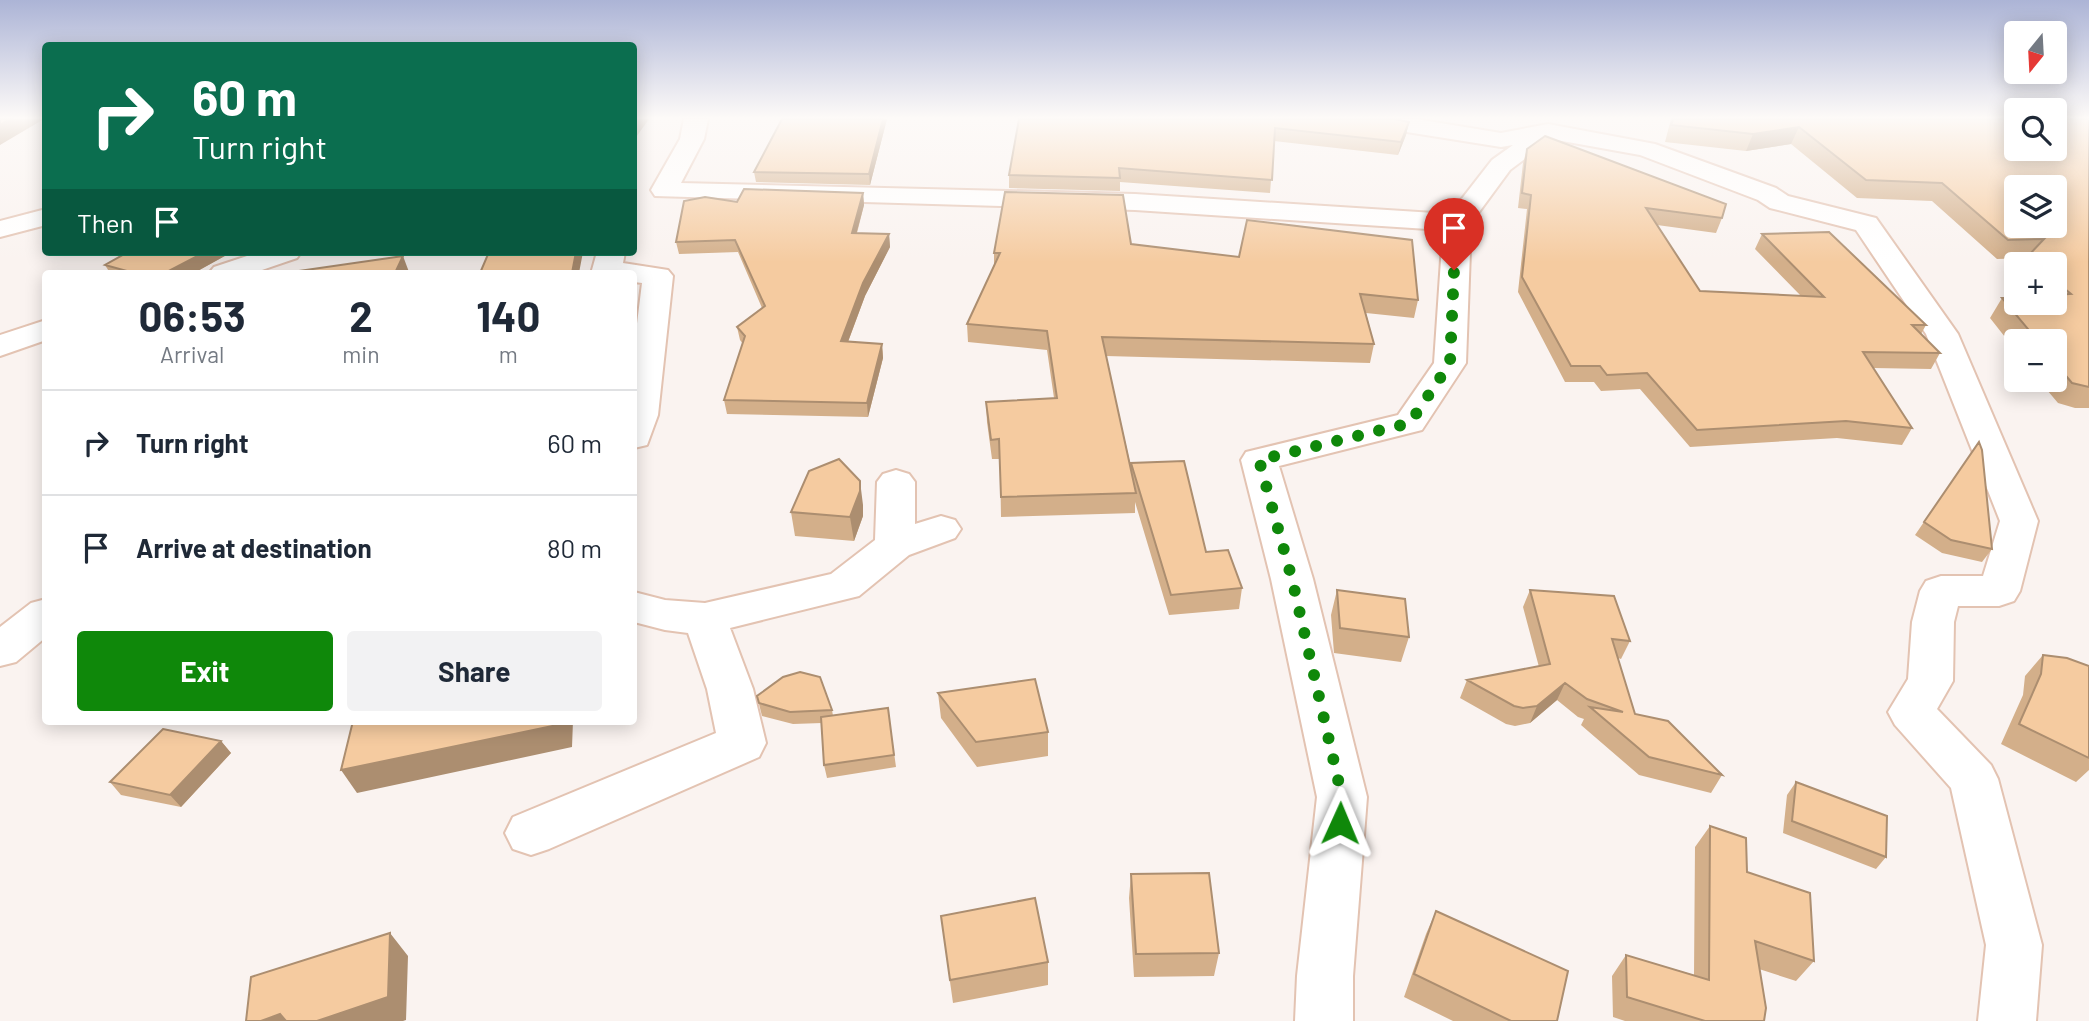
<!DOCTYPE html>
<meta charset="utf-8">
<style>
:root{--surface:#fff;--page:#f2f2f3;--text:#1f2937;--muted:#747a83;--line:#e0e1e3;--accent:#0f880a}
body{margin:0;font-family:Barlow,sans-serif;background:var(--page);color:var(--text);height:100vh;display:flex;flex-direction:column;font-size:26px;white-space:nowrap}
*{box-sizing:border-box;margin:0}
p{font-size:23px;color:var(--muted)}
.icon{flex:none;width:38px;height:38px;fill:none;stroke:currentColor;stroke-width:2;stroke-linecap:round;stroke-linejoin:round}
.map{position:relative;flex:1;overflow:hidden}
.sheet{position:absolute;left:42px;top:270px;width:595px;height:455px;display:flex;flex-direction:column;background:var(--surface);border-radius:7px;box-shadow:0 4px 18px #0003}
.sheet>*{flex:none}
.banner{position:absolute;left:42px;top:42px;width:595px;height:214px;border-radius:7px;box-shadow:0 4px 18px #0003;background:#0b6e4f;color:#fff;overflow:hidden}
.needle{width:46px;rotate:198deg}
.buttons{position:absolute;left:2004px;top:21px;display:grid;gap:14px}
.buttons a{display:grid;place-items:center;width:63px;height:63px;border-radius:7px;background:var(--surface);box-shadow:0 4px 18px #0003;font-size:35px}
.pin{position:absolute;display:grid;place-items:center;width:60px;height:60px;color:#fff;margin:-72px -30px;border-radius:50% 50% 50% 0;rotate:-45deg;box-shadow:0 0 7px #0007}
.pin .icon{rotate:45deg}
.me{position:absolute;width:77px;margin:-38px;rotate:1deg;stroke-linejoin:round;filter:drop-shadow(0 0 5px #0008)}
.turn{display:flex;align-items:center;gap:24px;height:147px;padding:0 35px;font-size:32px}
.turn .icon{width:91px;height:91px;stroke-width:2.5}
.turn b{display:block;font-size:49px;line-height:60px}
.then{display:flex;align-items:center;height:66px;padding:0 35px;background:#0003;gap:14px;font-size:26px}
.eta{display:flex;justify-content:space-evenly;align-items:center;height:119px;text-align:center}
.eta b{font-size:42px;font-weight:700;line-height:49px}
.button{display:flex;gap:14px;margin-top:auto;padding:14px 35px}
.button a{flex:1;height:80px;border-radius:7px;background:var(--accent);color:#fff;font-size:28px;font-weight:700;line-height:80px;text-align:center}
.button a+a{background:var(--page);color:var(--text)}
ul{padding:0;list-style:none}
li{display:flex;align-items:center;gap:21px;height:105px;padding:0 35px;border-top:2px solid var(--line)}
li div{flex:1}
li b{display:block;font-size:26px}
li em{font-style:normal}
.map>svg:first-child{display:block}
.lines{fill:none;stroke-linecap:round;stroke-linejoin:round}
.street-casing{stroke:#e3c3b2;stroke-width:4}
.street{fill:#fff;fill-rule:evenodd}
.wall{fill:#d3af8a}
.shaded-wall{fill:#ac8e70}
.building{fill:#f5cba0;stroke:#ac8e70;stroke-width:2;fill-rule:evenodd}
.route{stroke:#0f880a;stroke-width:12;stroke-dasharray:0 21.6}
</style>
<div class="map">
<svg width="2089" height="1021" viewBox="0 0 2089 1021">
<rect width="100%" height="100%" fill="#faf3f0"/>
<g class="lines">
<g class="street-casing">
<path id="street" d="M 684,119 L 708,119 L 704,139 L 681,183 L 1135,194 L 1450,214 L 1492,160 L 1513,145 L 1501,147 L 1369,126 L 1361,124 L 1358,119 L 1416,119 L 1501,133 L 1548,124 L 1655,144 L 1776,188 L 1788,196 L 1876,218 L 1958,334 L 2038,521 L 2020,591 L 2014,601 L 1999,606 L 1958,606 L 1954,622 L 1953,681 L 1937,709 L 1991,765 L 1998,779 L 2042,945 L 2036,1021 L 1978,1021 L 1986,945 L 1951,788 L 1895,725 L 1888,712 L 1908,679 L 1912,622 L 1920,591 L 1926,581 L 1941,576 L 1983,576 L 2000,521 L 1926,334 L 1856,230 L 1770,208 L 1758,200 L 1640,155 L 1551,139 L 1510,170 L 1471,223 L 1466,363 L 1422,430 L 1279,466 L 1313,579 L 1367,797 L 1353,976 L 1353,1021 L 1295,1021 L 1297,976 L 1317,797 L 1271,579 L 1241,460 L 1246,452 L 1398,415 L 1434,363 L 1443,230 L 1135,210 L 655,196 L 651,190 L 680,139 Z
M 46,209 L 46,225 L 0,237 L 0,221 Z
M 259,252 L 301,252 L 297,258 L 253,273 L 209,273 L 214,267 Z
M 597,252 L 625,252 L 623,263 L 668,270 L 673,276 L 658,415 L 647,445 L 634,448 L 634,348 L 642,283 L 634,282 L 634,273 L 594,273 L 592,270 Z
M 46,320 L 46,340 L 0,356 L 0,335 Z
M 896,470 L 909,474 L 915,482 L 915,524 L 941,516 L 955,520 L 961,529 L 955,538 L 909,555 L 859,596 L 730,628 L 753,689 L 766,743 L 759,757 L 549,849 L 531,855 L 513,849 L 505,833 L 513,817 L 716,733 L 707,689 L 688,633 L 665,630 L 634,622 L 634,592 L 665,600 L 705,603 L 831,574 L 875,540 L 877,482 L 883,474 Z
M 46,599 L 46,637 L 16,662 L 0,666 L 0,627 L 31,603 Z"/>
</g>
<use href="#street" class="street"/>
</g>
<path class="wall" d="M 887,119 L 870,185 L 756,182 L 754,172 Z
M 1019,119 L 1409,122 L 1406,135 L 1398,155 L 1274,141 L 1270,193 L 1120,182 L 1120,191 L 1009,188 L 1009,175 Z
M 1671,119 L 2089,119 L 2089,408 L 2075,408 L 2058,403 L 2047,390 L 2047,380 L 2054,380 L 2054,341 L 2016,341 L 2016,351 L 1990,318 L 2002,298 L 2054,303 L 2054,264 L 2023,264 L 2026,258 L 1997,259 L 1932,201 L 1857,198 L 1791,144 L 1746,151 L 1665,142 Z
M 1527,149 L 1722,218 L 1716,233 L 1657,225 L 1700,291 L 1801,296 L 1755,249 L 1762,234 L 1926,325 L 1921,334 L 1940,353 L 1931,369 L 1873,368 L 1912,428 L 1902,445 L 1837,438 L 1690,447 L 1640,389 L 1601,391 L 1594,382 L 1565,382 L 1518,292 L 1527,209 L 1518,208 L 1523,163 Z
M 863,193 L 864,205 L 857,233 L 889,234 L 890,247 L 865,296 L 848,342 L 882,344 L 883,358 L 868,417 L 727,414 L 724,400 L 743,344 L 740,340 L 737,327 L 762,308 L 738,252 L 679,254 L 676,242 L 737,202 Z
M 1131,244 L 1418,300 L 1414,318 L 1366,313 L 1374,344 L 1370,363 L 1106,356 L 1131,467 L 1131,463 L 1206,552 L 1242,588 L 1239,609 L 1169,615 L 1135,502 L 1135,513 L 1001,517 L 1000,459 L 992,459 L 987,422 L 986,402 L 1054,398 L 1047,350 L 968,342 L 967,324 L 994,265 L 994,253 Z
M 128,252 L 232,252 L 194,273 L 110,273 L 105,265 Z
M 1979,442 L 1992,549 L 1982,562 L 1942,553 L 1915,535 Z
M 863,505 L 863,516 L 854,541 L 795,536 L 791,512 Z
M 1337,590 L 1409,637 L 1401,662 L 1334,653 L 1331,615 Z
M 1530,590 L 1630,641 L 1621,659 L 1618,658 L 1635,714 L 1722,775 L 1711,793 L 1639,775 L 1581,725 L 1584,719 L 1578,717 L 1557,700 L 1530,723 L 1515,726 L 1506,724 L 1460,698 L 1467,680 L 1539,667 L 1523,607 Z
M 2043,655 L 2089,666 L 2089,770 L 2076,782 L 2001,744 L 2023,695 L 2025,676 Z
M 938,693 L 1048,732 L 1048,756 L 977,767 L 941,718 Z
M 757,696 L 832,710 L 833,716 L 888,708 L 896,767 L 827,778 L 824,765 L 822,723 L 793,724 L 762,716 Z
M 221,741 L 231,753 L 181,807 L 121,795 L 110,782 Z
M 1796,782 L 1886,857 L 1876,869 L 1783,833 L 1787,795 Z
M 1710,826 L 1747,872 L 1814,961 L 1796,981 L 1759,969 L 1764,1021 L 1625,1021 L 1613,1017 L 1612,976 L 1626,955 L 1694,975 L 1695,847 Z
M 1131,874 L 1219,953 L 1214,976 L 1134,977 L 1129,898 Z
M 1436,911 L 1557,1021 L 1453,1021 L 1404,997 L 1426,934 Z
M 944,939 L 1048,962 L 1048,985 L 953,1003 Z"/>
<path class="shaded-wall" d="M 10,119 L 44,119 L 0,145 L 0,125 Z
M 634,119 L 649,119 L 634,140 Z
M 883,119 L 887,119 L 870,185 L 869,174 Z
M 1409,122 L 1406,135 L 1398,155 L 1401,142 Z
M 1799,127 L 1791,144 L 1746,151 L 1753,134 Z
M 863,193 L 864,205 L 853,246 L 852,233 Z
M 889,234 L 890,247 L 865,296 L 843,355 L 841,341 L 863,283 Z
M 205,252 L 232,252 L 194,273 L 165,273 Z
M 576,252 L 583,252 L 579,273 L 572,273 Z
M 403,256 L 409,272 L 409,273 L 395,273 Z
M 882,344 L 883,358 L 868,417 L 867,403 Z
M 860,481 L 863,505 L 863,516 L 854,541 L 850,517 Z
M 1565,683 L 1557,700 L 1530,723 L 1537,706 Z
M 562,721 L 573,721 L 572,747 L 357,793 L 341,770 Z
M 221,741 L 231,753 L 181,807 L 170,795 Z
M 390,933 L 408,956 L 406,1020 L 403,1021 L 317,1021 Z
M 280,1014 L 286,1021 L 261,1021 Z"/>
<path class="building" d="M 0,119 L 10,119 L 0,125 Z
M 782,119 L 883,119 L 869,174 L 754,172 Z
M 1019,119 L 1395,119 L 1409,122 L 1401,142 L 1275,128 L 1272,180 L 1119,168 L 1120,178 L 1009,175 Z
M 1673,119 L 2016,119 L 2016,149 L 2054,149 L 2054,119 L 2089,119 L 2089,387 L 2072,383 L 2061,370 L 2060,346 L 2054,346 L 2054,341 L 2038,341 L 2002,298 L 2016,298 L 2016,303 L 2054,303 L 2054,295 L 2071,294 L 2054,280 L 2054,264 L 2036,264 L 2027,257 L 2044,239 L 2008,240 L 1942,183 L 1866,180 L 1799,127 L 1753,134 L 1671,125 ZM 2016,187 L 2054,187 L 2054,226 L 2016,226 Z
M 1545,136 L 1726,204 L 1722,218 L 1646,208 L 1700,291 L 1824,297 L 1762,234 L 1829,232 L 1926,325 L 1912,325 L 1940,353 L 1863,352 L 1912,428 L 1846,421 L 1697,430 L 1647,373 L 1607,375 L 1600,366 L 1571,366 L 1522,277 L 1531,195 L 1522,193 L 1527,149 Z
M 744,189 L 863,193 L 852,233 L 889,234 L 863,283 L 841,341 L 882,344 L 867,403 L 724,400 L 745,336 L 737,327 L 765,306 L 735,240 L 676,242 L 684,201 L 705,197 L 737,202 Z
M 1005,192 L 1123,195 L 1131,244 L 1239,257 L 1247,220 L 1412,240 L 1418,300 L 1360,294 L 1374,344 L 1102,337 L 1136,493 L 1001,497 L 999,439 L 991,440 L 986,402 L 1057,398 L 1047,331 L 967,324 L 1000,253 L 994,253 Z
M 128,252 L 205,252 L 165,273 L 134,273 L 105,265 Z
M 489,252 L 576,252 L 572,273 L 480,273 Z
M 403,256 L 395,273 L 285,273 Z
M 1979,442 L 1982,450 L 1992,549 L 1951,540 L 1924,522 Z
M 839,459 L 860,481 L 860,491 L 850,517 L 791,512 L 809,471 Z
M 1184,461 L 1206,552 L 1228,550 L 1242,588 L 1171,595 L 1131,463 Z
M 1337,590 L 1405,599 L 1409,637 L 1340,628 Z
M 1530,590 L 1614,596 L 1630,641 L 1612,639 L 1635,714 L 1668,721 L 1722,775 L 1649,757 L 1590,707 L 1623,712 L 1587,699 L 1565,683 L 1537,706 L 1523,708 L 1514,706 L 1467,680 L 1550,664 Z
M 2043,655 L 2067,658 L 2089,666 L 2089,758 L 2019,724 L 2041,674 Z
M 800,672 L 820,677 L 832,710 L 790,712 L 759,703 L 757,696 L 783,677 Z
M 1035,679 L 1048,732 L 976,742 L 938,693 Z
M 888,708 L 894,755 L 824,765 L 821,717 Z
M 353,721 L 562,721 L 562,724 L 341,770 Z
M 163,729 L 221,741 L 170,795 L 110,782 Z
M 1796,782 L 1887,816 L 1886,857 L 1792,821 Z
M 1710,826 L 1746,838 L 1747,872 L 1810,893 L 1814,961 L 1755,941 L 1766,1008 L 1764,1021 L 1705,1021 L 1627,997 L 1626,955 L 1709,980 Z
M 1209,873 L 1219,953 L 1136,954 L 1131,874 Z
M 1035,898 L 1048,962 L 950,980 L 941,916 Z
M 1436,911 L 1568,971 L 1557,1021 L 1511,1021 L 1414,974 Z
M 390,933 L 388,997 L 317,1021 L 286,1021 L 280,1014 L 261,1021 L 246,1021 L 251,977 Z"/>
<linearGradient id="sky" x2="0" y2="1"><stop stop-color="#acb4d6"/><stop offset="0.45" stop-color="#fdfaf8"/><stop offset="1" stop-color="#fdfaf8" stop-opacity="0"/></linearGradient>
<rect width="2089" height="262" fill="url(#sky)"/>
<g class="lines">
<path class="route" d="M 1340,823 L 1342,797 L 1292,579 L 1259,460 L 1410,423 L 1450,363 L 1454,270"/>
</g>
</svg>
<div class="buttons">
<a><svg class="needle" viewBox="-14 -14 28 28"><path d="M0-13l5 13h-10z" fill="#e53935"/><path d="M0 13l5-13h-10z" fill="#747a83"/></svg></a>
<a><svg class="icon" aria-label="search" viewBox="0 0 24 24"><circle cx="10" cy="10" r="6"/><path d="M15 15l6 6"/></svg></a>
<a><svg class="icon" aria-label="layers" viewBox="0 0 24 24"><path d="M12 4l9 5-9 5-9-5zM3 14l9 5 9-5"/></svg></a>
<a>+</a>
<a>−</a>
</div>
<div class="pin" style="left:1454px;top:270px;background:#d93025"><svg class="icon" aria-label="arrive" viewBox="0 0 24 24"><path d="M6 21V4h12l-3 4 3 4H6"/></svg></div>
<svg class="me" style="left:1340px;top:823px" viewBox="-20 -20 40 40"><path d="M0-17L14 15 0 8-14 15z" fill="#0f880a" stroke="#fff" stroke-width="4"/></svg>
<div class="banner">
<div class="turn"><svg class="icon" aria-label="right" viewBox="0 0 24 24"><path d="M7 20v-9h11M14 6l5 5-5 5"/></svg><div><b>60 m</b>Turn right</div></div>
<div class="then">Then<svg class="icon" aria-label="arrive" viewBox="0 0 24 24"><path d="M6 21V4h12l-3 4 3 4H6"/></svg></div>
</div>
<section class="sheet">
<div class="eta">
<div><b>06:53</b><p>Arrival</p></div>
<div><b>2</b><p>min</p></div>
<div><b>140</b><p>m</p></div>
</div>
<ul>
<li><svg class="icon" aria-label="right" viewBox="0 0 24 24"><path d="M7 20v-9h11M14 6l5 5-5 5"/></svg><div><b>Turn right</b></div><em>60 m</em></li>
<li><svg class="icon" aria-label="arrive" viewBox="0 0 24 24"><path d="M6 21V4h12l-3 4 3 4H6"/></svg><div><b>Arrive at destination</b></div><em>80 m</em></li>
</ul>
<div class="button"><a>Exit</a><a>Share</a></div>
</section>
</div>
